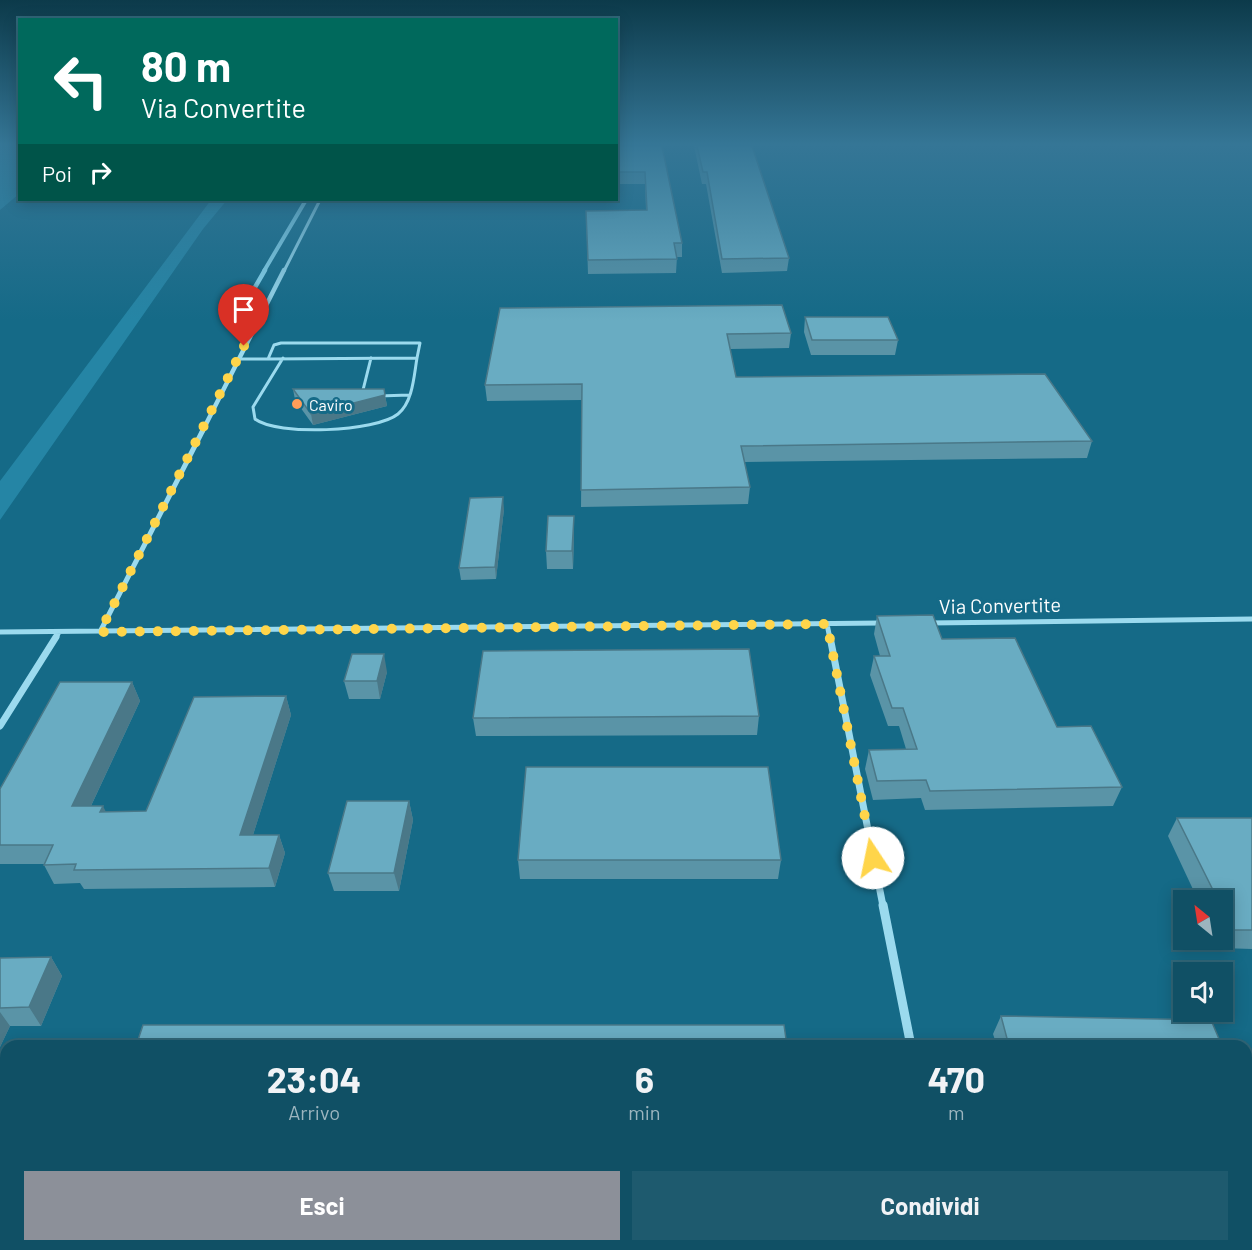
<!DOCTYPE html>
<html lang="it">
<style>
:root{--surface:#105065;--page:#1e5a6e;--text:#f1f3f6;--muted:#9cb5bf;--line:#306779;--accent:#8c9099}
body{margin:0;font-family:Barlow,sans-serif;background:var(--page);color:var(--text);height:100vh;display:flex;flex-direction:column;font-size:22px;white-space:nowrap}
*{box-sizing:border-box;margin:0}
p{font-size:20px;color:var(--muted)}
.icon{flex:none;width:33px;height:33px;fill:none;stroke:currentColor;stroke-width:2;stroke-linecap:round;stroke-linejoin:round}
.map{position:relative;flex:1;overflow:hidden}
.details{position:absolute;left:0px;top:1040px;width:1252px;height:212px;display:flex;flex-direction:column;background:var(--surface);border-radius:18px 18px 0 0;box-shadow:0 3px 15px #0003,0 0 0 2px var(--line)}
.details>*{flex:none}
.banner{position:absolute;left:18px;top:18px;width:600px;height:183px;border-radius:0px;box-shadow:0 3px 15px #0003,0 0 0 2px var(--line);background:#00695c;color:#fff;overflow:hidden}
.needle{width:39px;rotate:330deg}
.buttons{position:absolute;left:1173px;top:890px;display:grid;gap:12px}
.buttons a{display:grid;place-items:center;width:60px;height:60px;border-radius:0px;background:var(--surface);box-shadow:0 3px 15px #0003,0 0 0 2px var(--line);font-size:30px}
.pin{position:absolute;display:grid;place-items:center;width:51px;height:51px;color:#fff;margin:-62px -26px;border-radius:50% 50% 50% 0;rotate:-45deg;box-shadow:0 0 6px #0007}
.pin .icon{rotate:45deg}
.me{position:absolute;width:66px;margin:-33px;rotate:349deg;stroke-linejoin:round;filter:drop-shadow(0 0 4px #0008)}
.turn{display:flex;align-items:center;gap:21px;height:126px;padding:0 24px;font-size:27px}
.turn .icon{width:78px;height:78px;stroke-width:2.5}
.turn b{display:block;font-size:42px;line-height:51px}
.then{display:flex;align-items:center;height:57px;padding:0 24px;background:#0003;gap:12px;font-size:22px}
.eta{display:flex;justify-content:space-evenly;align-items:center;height:102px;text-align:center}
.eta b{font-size:36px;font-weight:700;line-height:42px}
.primary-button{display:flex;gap:12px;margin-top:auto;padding:12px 24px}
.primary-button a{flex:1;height:69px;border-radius:0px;background:var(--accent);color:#fff;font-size:24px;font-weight:700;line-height:69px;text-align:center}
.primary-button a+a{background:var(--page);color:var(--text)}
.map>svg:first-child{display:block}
.green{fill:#2585a5}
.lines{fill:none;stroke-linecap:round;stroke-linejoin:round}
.stream-far1{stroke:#8edaf1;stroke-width:4}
.stream{stroke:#8edaf1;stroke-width:4.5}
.lane{stroke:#9bdaee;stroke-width:3}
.street-far4{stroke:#9bdaee;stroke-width:3}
.street-far3{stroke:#9bdaee;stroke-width:4.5}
.street-far2{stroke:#9bdaee;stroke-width:5}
.street-far1{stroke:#9bdaee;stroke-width:7}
.street{stroke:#9bdaee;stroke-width:9}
.wall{fill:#5a94a7}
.shaded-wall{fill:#4a7888}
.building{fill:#69acc2;stroke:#4a7888;stroke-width:1.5}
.route{stroke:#ffd54a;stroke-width:10;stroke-dasharray:0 18}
.poi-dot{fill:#ff9d59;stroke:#156a87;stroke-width:2}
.labels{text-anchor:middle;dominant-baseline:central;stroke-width:6;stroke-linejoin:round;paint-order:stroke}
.far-poi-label{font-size:16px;fill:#fff;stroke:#156a87;text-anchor:start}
.street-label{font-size:20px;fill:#fff;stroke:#156a87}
</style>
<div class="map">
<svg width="1252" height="1250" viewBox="0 0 1252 1250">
<rect width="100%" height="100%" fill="#156a87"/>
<path class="green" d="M 0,146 L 19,146 L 20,193 L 0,210 Z
M 211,200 L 227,200 L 203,229 L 0,520 L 0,481 Z"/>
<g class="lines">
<path class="stream-far1" d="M 264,271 L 306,200"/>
<path class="stream" d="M 240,313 L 265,270"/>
<path class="lane" d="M 281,343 L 420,343 L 417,358 L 268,359 L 274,345 Z
M 283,358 L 253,407 L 255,419 C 277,436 376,432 398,414 C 413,402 414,375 417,358
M 237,359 L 268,359
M 362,394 L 371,358
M 379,396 L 409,395"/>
<path class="street-far4" d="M 284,271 L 320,200"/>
<path class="street-far3" d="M 202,432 L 284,270"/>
<path class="street-far2" d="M 928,623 L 1252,619
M 827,624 L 830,639
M 0,632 L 881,623
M 100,632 L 203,430
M 55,639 L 59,632"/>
<path class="street-far1" d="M 830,637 L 883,906
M 0,726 L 56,637"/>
<path class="street" d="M 883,905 L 911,1046
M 951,1245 L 952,1250"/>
</g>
<path class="wall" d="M 616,146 L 662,146 L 682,243 L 682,257 L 677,257 L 676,273 L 588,274 L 586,211 L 646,210 L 645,184 L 616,184 Z
M 694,146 L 752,146 L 789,258 L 787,271 L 722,273 L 706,184 L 702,184 Z
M 500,308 L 791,333 L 789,348 L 730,349 L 736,377 L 1092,441 L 1087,458 L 744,462 L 750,487 L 748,504 L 581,507 L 582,400 L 487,401 L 485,385 Z
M 805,317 L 898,340 L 895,355 L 811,355 L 804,332 Z
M 293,389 L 384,389 L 387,406 L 313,425 L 295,400 Z
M 504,509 L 496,579 L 461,580 L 459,568 Z
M 574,516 L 574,533 L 573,569 L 547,569 L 546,551 Z
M 877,616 L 942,639 L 1057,727 L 1122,787 L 1113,806 L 925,810 L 921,798 L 873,800 L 865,769 L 869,750 L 906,749 L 899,726 L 888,726 L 870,675 L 874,656 L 880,656 L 874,634 Z
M 387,672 L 380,699 L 349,699 L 344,681 Z
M 132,682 L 140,701 L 91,806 L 106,812 L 146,811 L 286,696 L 291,715 L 253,835 L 279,835 L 285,853 L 275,887 L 84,889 L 80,883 L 54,884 L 44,865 L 44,864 L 0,864 L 0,789 Z
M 759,716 L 757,735 L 476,736 L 473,718 Z
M 409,801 L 413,820 L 399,891 L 334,891 L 328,873 Z
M 1177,818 L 1252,818 L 1252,949 L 1221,948 L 1217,939 L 1222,939 L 1222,900 L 1198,900 L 1168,836 Z
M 518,860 L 781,860 L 778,879 L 520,879 Z
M 51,957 L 62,976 L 41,1026 L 10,1026 L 0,1047 L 0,958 Z
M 1001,1016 L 1222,1046 L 997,1046 L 993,1034 Z
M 1246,1104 L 1252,1117 L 1252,1154 L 1248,1159 L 1246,1158 Z
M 1121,1245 L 1246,1245 L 1252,1250 L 1123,1250 Z"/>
<path class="shaded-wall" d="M 385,395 L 387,406 L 313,425 L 311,414 Z
M 503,497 L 504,509 L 496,579 L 495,567 Z
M 574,516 L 574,533 L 573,569 L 572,551 Z
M 384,654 L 387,672 L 380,699 L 377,681 Z
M 132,682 L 140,701 L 82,825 L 72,806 Z
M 286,696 L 291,715 L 247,854 L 240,835 Z
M 409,801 L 413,820 L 399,891 L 394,873 Z
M 103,806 L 112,824 L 100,812 Z
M 279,835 L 285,853 L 275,887 L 269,868 Z
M 51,957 L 62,976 L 41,1026 L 29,1007 Z
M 0,1012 L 10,1026 L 0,1047 Z"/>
<path class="building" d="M 616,146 L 662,146 L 682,243 L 674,243 L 677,259 L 588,260 L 586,211 L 647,210 L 645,172 L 616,172 Z
M 697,146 L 752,146 L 789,258 L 722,259 L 707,172 L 703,172 Z
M 782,305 L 791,333 L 727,334 L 736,377 L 1045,374 L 1092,441 L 741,446 L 750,487 L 581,490 L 582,384 L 485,385 L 500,308 Z
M 805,317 L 888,317 L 898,340 L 812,340 Z
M 293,389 L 384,389 L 385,395 L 311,414 Z
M 503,497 L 495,567 L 459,568 L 470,498 Z
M 548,516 L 574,516 L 572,551 L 546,551 Z
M 933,615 L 942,639 L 1015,638 L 1057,727 L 1091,726 L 1122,787 L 930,791 L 926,780 L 877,781 L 869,750 L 917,749 L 903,708 L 892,708 L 874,656 L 890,656 L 877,616 Z
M 749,649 L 759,716 L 473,718 L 483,651 Z
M 352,654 L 384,654 L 377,681 L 344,681 Z
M 60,682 L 132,682 L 72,806 L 103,806 L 100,812 L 146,811 L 194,697 L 286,696 L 240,835 L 279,835 L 269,868 L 74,870 L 76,864 L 44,865 L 53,845 L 0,845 L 0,789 Z
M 526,767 L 768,767 L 781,860 L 518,860 Z
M 347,801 L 409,801 L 394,873 L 328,873 Z
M 1177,818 L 1252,818 L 1252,930 L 1233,930 L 1222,909 L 1222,900 L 1218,900 Z
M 51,957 L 29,1007 L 0,1008 L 0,958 Z
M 1001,1016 L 1211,1020 L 1222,1046 L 1009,1046 Z
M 143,1025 L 784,1025 L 787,1046 L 136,1046 Z
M 1246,1104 L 1252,1117 L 1252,1141 L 1246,1141 Z
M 1246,1226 L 1252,1226 L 1252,1250 L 1140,1250 L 1139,1245 L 1246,1245 Z"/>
<linearGradient id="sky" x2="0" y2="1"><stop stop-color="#0c3a4a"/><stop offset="0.45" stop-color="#357696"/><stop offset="1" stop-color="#357696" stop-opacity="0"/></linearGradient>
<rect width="1252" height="321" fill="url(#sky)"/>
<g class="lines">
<path class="route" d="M 244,346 L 100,632 L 827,624 L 873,858"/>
</g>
<circle class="poi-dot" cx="297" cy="404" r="6"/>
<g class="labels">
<g class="far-poi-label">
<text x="309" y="404">Caviro</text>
</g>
<g class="street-label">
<text transform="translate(1000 605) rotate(-1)">Via Convertite</text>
</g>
</g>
</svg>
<div class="buttons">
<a><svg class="needle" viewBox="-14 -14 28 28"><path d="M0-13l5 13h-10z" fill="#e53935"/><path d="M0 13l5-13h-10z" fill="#9cb5bf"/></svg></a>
<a><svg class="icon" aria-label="sound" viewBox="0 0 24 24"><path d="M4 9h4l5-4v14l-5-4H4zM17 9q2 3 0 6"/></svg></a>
</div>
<div class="pin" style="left:244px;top:346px;background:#d93025"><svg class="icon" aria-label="arrive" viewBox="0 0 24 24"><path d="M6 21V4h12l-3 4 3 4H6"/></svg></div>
<svg class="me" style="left:873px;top:858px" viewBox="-20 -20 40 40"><circle r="19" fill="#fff"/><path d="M0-13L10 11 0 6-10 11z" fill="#ffd54a"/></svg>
<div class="banner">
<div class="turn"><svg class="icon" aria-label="left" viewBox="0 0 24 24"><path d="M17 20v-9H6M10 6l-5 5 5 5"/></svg><div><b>80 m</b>Via Convertite</div></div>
<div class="then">Poi<svg class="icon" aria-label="right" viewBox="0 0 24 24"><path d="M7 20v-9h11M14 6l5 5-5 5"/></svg></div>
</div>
<section class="details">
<div class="eta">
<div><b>23:04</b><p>Arrivo</p></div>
<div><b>6</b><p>min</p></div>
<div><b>470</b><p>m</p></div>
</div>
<div class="primary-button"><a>Esci</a><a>Condividi</a></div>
</section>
</div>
